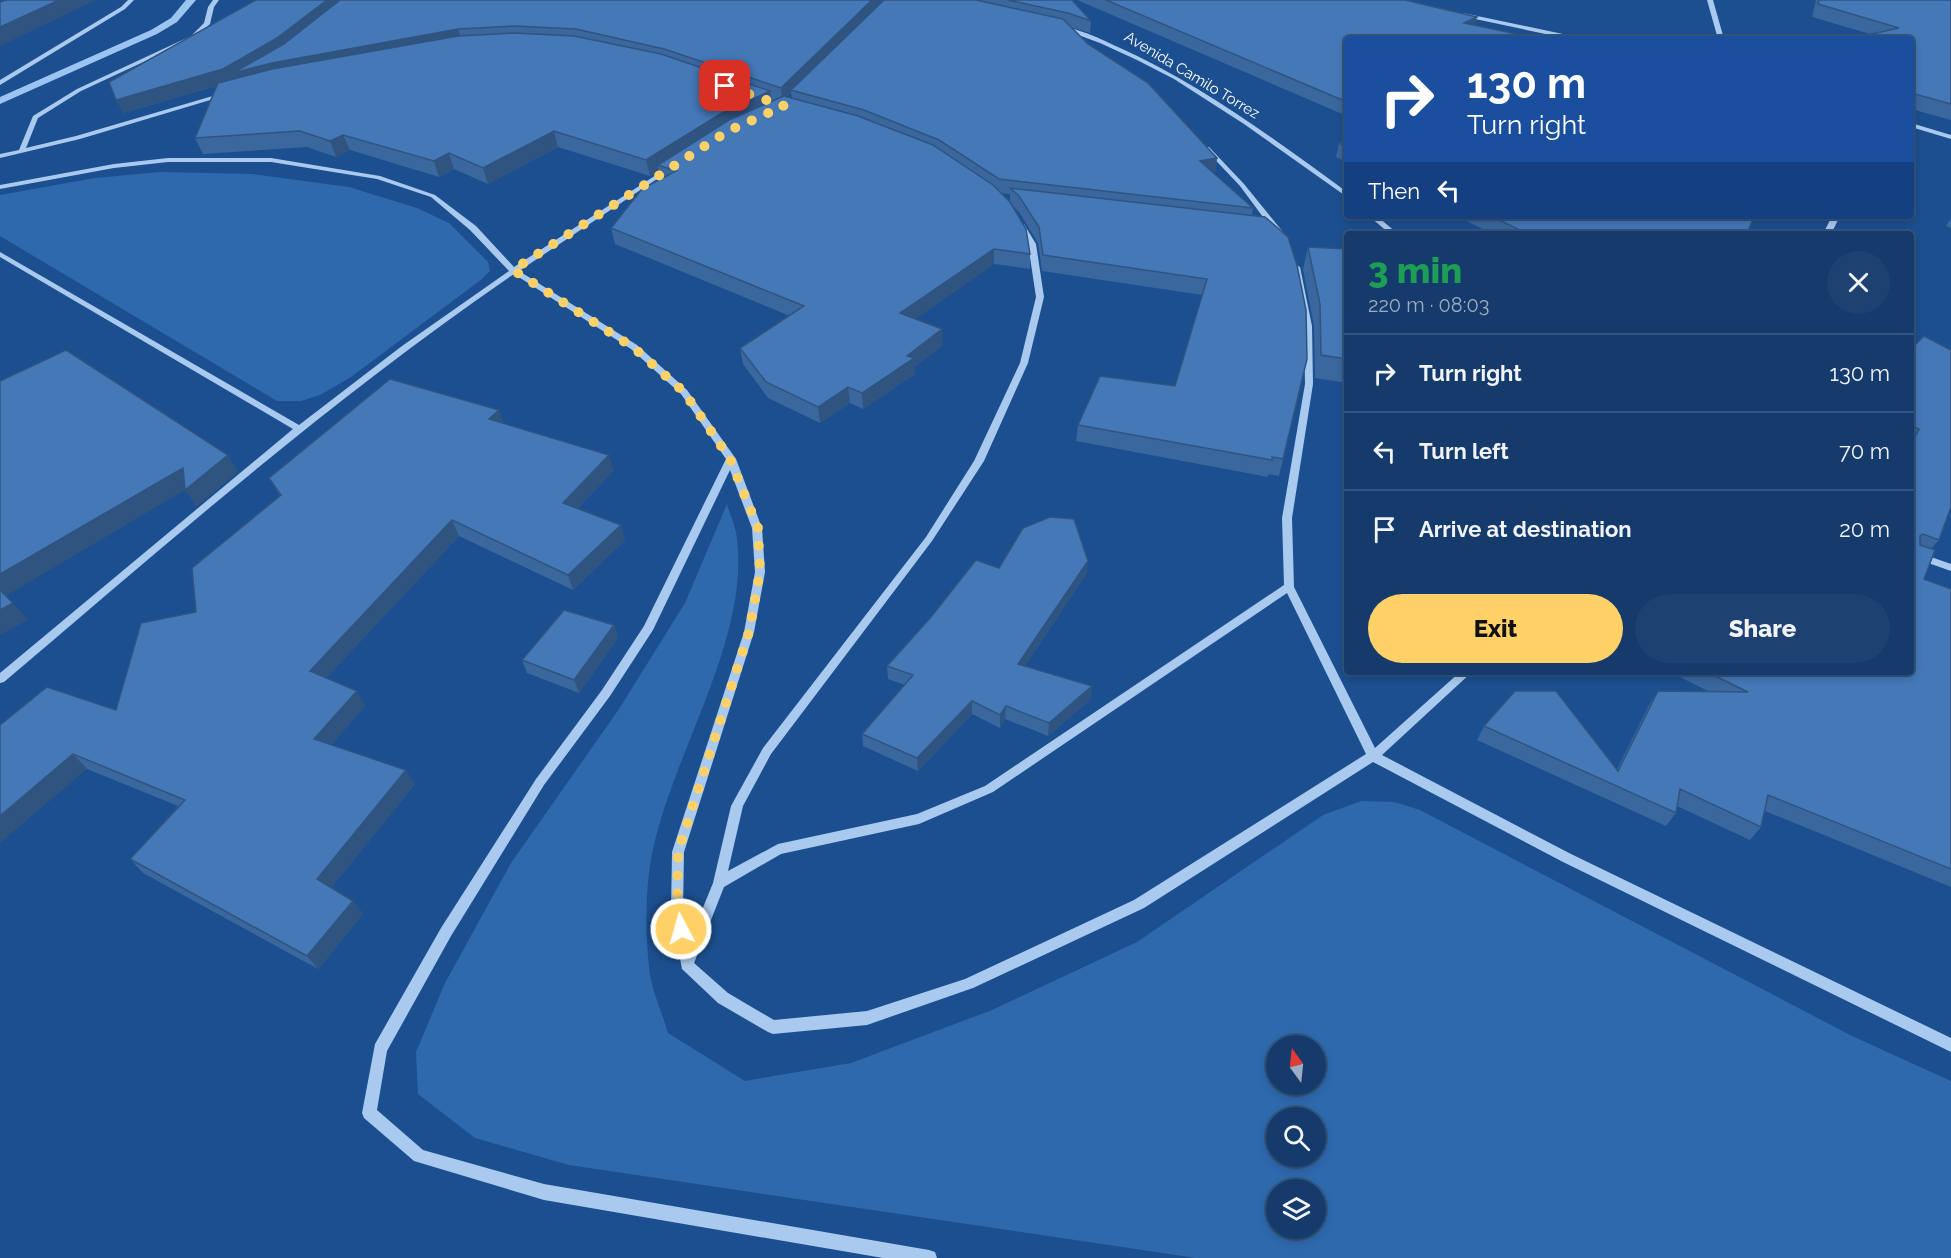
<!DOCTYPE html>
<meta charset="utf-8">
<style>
:root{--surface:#143b6b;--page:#1d4271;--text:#f1f3f6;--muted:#9dadc1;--line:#33557e;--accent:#ffd166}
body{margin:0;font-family:Raleway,sans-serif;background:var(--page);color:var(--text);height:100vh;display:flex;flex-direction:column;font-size:22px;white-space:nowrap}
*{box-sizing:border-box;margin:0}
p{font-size:20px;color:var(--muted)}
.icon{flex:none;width:33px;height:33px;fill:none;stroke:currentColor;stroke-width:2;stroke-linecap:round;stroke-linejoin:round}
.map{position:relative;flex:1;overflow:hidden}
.details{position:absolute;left:1344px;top:231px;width:570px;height:444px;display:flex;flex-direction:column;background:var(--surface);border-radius:6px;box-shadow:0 3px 9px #0003,0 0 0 2px var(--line)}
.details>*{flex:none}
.guide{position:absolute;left:1344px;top:36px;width:570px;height:183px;border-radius:6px;box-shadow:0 3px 9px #0003,0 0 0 2px var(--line);background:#1a4fa0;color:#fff;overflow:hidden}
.needle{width:39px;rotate:345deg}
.buttons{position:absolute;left:1266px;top:1035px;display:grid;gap:12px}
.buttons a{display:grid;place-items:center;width:60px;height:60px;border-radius:50%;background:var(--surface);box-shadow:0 3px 9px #0003,0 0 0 2px var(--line);font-size:30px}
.pin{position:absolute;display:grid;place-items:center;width:51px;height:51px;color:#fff;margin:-26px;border-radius:12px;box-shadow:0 3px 9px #0006}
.me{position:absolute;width:66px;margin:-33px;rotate:354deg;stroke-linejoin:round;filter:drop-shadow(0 0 4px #0008)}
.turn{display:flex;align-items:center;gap:21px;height:126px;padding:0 24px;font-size:27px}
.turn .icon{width:78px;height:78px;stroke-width:2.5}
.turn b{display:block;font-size:42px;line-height:51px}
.then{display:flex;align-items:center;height:57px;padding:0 24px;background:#0003;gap:12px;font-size:22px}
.round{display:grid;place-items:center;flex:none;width:63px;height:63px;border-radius:32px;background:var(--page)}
.overview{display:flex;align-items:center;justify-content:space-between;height:102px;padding:0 24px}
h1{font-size:36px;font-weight:800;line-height:45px;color:#1e9e55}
.action{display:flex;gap:12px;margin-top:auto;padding:12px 24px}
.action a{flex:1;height:69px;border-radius:36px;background:var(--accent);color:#111;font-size:24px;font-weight:800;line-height:69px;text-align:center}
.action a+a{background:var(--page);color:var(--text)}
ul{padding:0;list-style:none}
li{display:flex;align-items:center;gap:18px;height:78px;padding:0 24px;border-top:2px solid var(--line)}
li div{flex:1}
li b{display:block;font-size:22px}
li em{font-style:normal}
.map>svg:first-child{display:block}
.green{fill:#2e69ad;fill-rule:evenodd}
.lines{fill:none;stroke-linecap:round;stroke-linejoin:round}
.stream{fill:#9cc4f0;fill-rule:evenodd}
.minor{fill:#a9c9ee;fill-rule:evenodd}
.wall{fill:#3a679d;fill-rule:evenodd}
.shaded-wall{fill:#305480}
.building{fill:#4478b7;stroke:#305480;stroke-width:1.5}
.route{stroke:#ffd166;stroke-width:10;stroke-dasharray:0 18}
.labels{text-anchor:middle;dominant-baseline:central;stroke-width:6;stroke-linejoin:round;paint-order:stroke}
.far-street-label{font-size:15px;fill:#fff;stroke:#1b4f8f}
</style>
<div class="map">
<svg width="1951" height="1258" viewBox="0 0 1951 1258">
<rect width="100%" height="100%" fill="#1b4f8f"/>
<path class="green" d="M 160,172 L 253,174 L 349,187 L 417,208 L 449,223 L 488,262 L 490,271 L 482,279 L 351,377 L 320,395 L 301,401 L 277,401 L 0,236 L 0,195 L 95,178 Z
M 727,504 C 730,515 736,527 737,539 C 749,638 676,748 654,845 C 645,883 645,928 649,967 C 651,989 662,1012 668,1033 L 745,1081 L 851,1063 L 992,1010 L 1137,942 L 1323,815 L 1361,801 L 1394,802 L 1420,810 L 1852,1036 L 1951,1081 L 1951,1258 L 1196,1258 L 569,1165 L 475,1138 L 418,1094 L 416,1052 L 445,983 L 511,863 L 619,709 L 685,603 ZM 1276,1046 L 1316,1046 L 1316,1084 L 1276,1084 ZM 1276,1118 L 1316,1118 L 1316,1156 L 1276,1156 ZM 1276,1190 L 1316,1190 L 1316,1228 L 1276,1228 Z"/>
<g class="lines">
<path class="stream" d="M 186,0 L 196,0 L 177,22 L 157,34 L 0,104 L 0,97 L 151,30 L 171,18 Z"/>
<path class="minor" d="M 128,0 L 134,0 L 125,9 L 0,85 L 0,80 L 121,7 Z
M 213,0 L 219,0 L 214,7 L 210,24 L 195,38 L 81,91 L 38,118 L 26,148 L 76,136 L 223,93 L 227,93 L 227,95 L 80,139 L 0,158 L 0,154 L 19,150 L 33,116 L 77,89 L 191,36 L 204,23 L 208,7 Z
M 1707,0 L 1713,0 L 1724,39 L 1718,39 Z
M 1463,13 L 1577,37 L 1580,39 L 1569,39 L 1461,16 Z
M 1062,27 C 1078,28 1103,40 1118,47 C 1201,84 1274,139 1347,192 L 1347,197 L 1244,124 L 1174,79 L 1137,60 L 1100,43 L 1062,29 Z
M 1911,123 L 1951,135 L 1951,139 L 1911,127 Z
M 1205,147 L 1209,147 L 1244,184 L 1283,232 L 1283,236 L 1277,236 L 1240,186 L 1205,149 Z
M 168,158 L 271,158 L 380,176 L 435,195 L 476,226 L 514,267 L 670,166 L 675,167 L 519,271 L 637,345 L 687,390 L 736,459 L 762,528 L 765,572 L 754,632 L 684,852 L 683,912 L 689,942 L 713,883 L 731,806 L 763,748 L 926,537 L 974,461 L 1020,363 L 1036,297 L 1028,244 L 1017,226 L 1021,224 L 1024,224 L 1036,244 L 1044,297 L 1028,363 L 984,461 L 932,541 L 771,754 L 743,806 L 728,871 L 778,844 L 917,814 L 985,786 L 1284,585 L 1282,518 L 1305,384 L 1304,326 L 1292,267 L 1296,265 L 1300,267 L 1312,326 L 1313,384 L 1292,518 L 1294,587 L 1375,748 L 1460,672 L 1472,672 L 1382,755 L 1571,854 L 1951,1038 L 1951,1052 L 1563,862 L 1373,762 L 1144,908 L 973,988 L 867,1025 L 773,1034 L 768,1032 L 718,1003 L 682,969 L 671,912 L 672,852 L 744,632 L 755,572 L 752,528 L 730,470 L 653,630 L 610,696 L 544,785 L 451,936 L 387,1051 L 377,1110 L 423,1150 L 544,1184 L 929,1250 L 935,1252 L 937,1258 L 883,1258 L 544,1200 L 414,1161 L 364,1118 L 362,1113 L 375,1044 L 441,928 L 536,779 L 602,690 L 644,626 L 726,459 L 681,394 L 631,349 L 514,274 C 334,397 170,541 4,682 L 0,683 L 0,673 L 293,429 L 0,257 L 0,252 L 299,425 L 402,346 L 509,271 L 470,230 L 431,197 L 377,179 L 271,162 L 168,162 L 114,168 L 0,189 L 0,185 L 114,164 ZM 1287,593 L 1366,754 L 1134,900 L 965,979 L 867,1011 L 774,1020 L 728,993 L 694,963 L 724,887 L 781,854 L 919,824 L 993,792 Z
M 1369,216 L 1377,216 L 1398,234 L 1390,234 Z
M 1832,216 L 1840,216 L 1831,234 L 1823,234 Z
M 1911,550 L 1951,564 L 1951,571 L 1911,557 Z"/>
</g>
<path class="wall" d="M 256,0 L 1072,0 L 1091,21 L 1090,33 L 1070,27 L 1088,44 L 1217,158 L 1215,172 L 1212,172 L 1253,208 L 1252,216 L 1307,359 L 1279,476 L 1268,474 L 1268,477 L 1076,441 L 1078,425 L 1175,386 L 1202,295 L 1042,271 L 1038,243 L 1019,212 L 1011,204 L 1030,254 L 1030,269 L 994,264 L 915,319 L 943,345 L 914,367 L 915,374 L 863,409 L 850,403 L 820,423 L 768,398 L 743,364 L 740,348 L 790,316 L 615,244 L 611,228 L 660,179 L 659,171 L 650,176 L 558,147 L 488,184 L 454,169 L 439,177 L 350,150 L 336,157 L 307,147 L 203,154 L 195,138 L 216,86 L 123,113 ZM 791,93 L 792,98 L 787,97 ZM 1001,193 L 1010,194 L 1010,202 Z
M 1077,0 L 1408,0 L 1347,39 L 1347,116 Z
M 1816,0 L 1951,0 L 1951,120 L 1911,109 L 1911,39 L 1870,34 L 1812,17 Z
M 1347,140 L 1347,162 L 1336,157 L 1339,143 Z
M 1456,216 L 1758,216 L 1751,223 L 1747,234 L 1493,234 Z
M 1951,218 L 1951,228 L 1946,226 Z
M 1308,247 L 1347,249 L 1347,383 L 1315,378 L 1314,326 L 1303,269 Z
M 1911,349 L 1939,540 L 1931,549 L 1924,579 L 1951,589 L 1951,887 L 1765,811 L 1761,827 L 1750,840 L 1677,806 L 1676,813 L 1666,826 L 1477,740 L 1484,726 L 1617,769 L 1649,705 L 1658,691 L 1710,692 L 1670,672 L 1911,672 Z
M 504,424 L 614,470 L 577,509 L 625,540 L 573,590 L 459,536 L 326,678 L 365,706 L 331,745 L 415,784 L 331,888 L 353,901 L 363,914 L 318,969 L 143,873 L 130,859 L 178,806 L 87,769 L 0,725 L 116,710 L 196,612 L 280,496 L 269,478 Z
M 1088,561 L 1086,574 L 1025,666 L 1091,699 L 1048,736 L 1005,719 L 1000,728 L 972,714 L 918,771 L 863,746 L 862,734 L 905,685 L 888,679 L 887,666 L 999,568 Z
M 614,625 L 618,638 L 579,693 L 527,673 L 522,660 Z"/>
<path class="shaded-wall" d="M 59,0 L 96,0 L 0,46 L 0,27 Z
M 327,0 L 347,0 L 272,63 L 458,29 L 462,42 L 229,82 L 123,113 L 116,100 Z
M 872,0 L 885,0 L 791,90 L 791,93 L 782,101 L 781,88 Z
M 1477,17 L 1473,29 L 1464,23 Z
M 770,91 L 772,106 L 658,165 L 659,171 L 650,176 L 646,160 L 722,113 Z
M 554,131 L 558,147 L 488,184 L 483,168 Z
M 343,135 L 350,150 L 336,157 L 330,141 Z
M 449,153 L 454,169 L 439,177 L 434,161 Z
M 1217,158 L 1215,172 L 1198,175 L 1200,161 Z
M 1753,216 L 1758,216 L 1748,226 Z
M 994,249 L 994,264 L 901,329 L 900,313 Z
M 942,329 L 943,345 L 914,367 L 915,374 L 863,409 L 862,393 L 907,356 Z
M 848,387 L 850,403 L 820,423 L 818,407 Z
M 499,410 L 505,425 L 489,419 Z
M 228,455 L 238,472 L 196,507 L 185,490 L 4,597 L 0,593 L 0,574 L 183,468 Z
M 609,455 L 614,470 L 568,518 L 563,503 Z
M 452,520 L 459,536 L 319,686 L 310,671 Z
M 621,525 L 625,540 L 573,590 L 568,575 Z
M 1088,561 L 1086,574 L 1018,677 L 1018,664 Z
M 13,603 L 28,620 L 0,635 L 0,610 Z
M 614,625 L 618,638 L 579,693 L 574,680 Z
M 1092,686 L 1091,699 L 1048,736 L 1049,723 Z
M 357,691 L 365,706 L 324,754 L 314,739 Z
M 972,701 L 972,714 L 918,771 L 917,758 Z
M 1006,706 L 1005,719 L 1000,728 L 1000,715 Z
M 73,754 L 87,769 L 0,843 L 0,816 Z
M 406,770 L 415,784 L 327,893 L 317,879 Z
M 353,901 L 363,914 L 318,969 L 307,956 Z"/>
<path class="building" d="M 6,0 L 59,0 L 0,27 L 0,2 Z
M 256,0 L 327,0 L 277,38 L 223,69 L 116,100 L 109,82 Z
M 340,0 L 872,0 L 781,88 L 664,49 L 576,29 L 515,26 L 458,29 L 272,63 L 233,73 L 284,44 Z
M 884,0 L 976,0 L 1063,19 L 1088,44 L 1148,83 L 1217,158 L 1200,161 L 1253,208 L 999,179 L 939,140 L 864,110 L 791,90 Z
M 1008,0 L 1072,0 L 1091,21 L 1068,13 Z
M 1106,0 L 1405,0 L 1477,17 L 1464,23 L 1541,39 L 1347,39 L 1347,102 Z
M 1819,0 L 1951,0 L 1951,104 L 1911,93 L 1911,39 L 1849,39 L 1899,28 L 1818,4 Z
M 514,33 L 574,36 L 661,54 L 770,91 L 722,113 L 646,160 L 554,131 L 483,168 L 449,153 L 434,161 L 343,135 L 330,141 L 300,131 L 195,138 L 218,83 L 272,69 L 458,36 Z
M 784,96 L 858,116 L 933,145 L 993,185 L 1010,202 L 1026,229 L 1030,254 L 994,249 L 900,313 L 942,329 L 907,356 L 914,358 L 862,393 L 848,387 L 818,407 L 766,382 L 740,348 L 804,306 L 611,228 L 642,189 L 676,171 L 658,165 L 729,120 Z
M 1347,140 L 1347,147 L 1339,143 Z
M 1010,188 L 1265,217 L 1288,237 L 1297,265 L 1306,310 L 1307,359 L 1283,459 L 1272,457 L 1272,460 L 1078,425 L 1100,376 L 1175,386 L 1207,279 L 1043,255 L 1039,227 L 1019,196 Z
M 1491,216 L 1754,216 L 1747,234 L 1528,234 Z
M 1308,247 L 1347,249 L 1347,359 L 1321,355 L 1320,304 Z
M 1924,336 L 1951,350 L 1951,507 L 1939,540 L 1923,534 L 1920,536 L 1920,545 L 1935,550 L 1924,579 L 1951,589 L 1951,869 L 1768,795 L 1761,827 L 1680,789 L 1676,813 L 1484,726 L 1515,691 L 1556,691 L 1618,771 L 1658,691 L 1748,692 L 1707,672 L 1911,672 L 1911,446 L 1919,429 L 1911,425 L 1911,349 Z
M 66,350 L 228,455 L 185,490 L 183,468 L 0,574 L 0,381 Z
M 390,379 L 499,410 L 489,419 L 609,455 L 563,503 L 621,525 L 568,575 L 452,520 L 310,671 L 357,691 L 314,739 L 406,770 L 317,879 L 353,901 L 307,956 L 130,859 L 185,800 L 73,754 L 0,816 L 0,725 L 47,687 L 116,710 L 141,623 L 196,612 L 192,568 L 281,495 L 269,478 Z
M 1050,517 L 1074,519 L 1088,561 L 1018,664 L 1092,686 L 1049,723 L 1006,706 L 1000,715 L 972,701 L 917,758 L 862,734 L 913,675 L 887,666 L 931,617 L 976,560 L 999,568 L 1023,528 Z
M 0,590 L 13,603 L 0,610 Z
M 564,610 L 614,625 L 574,680 L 522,660 Z"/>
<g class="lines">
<path class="route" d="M 681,929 L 677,912 L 678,852 L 749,632 L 760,572 L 758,528 L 730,459 L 684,392 L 634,348 L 513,270 L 728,131 L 784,106 L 725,86"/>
</g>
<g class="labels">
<g class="far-street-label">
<text transform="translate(1192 75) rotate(31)">Avenida Camilo Torrez</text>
</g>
</g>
</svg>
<div class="buttons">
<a><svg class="needle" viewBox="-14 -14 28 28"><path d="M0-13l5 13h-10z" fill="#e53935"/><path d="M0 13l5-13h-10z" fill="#9dadc1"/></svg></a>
<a><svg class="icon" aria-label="search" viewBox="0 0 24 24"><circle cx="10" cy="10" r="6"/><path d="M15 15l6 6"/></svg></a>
<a><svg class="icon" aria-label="layers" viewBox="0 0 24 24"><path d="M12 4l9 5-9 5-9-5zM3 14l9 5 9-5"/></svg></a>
</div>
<div class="pin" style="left:725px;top:86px;background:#d93025"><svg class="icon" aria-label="arrive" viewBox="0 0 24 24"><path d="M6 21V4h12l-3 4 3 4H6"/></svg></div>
<svg class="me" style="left:681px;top:929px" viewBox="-20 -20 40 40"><circle r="17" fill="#ffd166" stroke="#fff" stroke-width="3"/><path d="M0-11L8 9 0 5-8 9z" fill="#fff"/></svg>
<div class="guide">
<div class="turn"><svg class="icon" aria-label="right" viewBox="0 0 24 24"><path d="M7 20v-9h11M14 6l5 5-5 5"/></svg><div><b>130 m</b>Turn right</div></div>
<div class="then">Then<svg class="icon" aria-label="left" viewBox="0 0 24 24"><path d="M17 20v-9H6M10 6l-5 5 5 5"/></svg></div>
</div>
<section class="details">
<div class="overview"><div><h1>3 min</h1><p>220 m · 08:03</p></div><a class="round"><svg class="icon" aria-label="close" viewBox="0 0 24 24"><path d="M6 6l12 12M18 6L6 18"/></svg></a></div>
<ul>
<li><svg class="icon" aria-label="right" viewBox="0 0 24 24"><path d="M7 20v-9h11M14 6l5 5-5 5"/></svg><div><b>Turn right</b></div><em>130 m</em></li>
<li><svg class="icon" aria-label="left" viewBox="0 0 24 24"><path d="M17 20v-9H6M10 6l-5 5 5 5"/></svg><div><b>Turn left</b></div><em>70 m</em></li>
<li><svg class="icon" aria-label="arrive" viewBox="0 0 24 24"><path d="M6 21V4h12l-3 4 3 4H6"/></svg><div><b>Arrive at destination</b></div><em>20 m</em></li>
</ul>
<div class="action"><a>Exit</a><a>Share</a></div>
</section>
</div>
